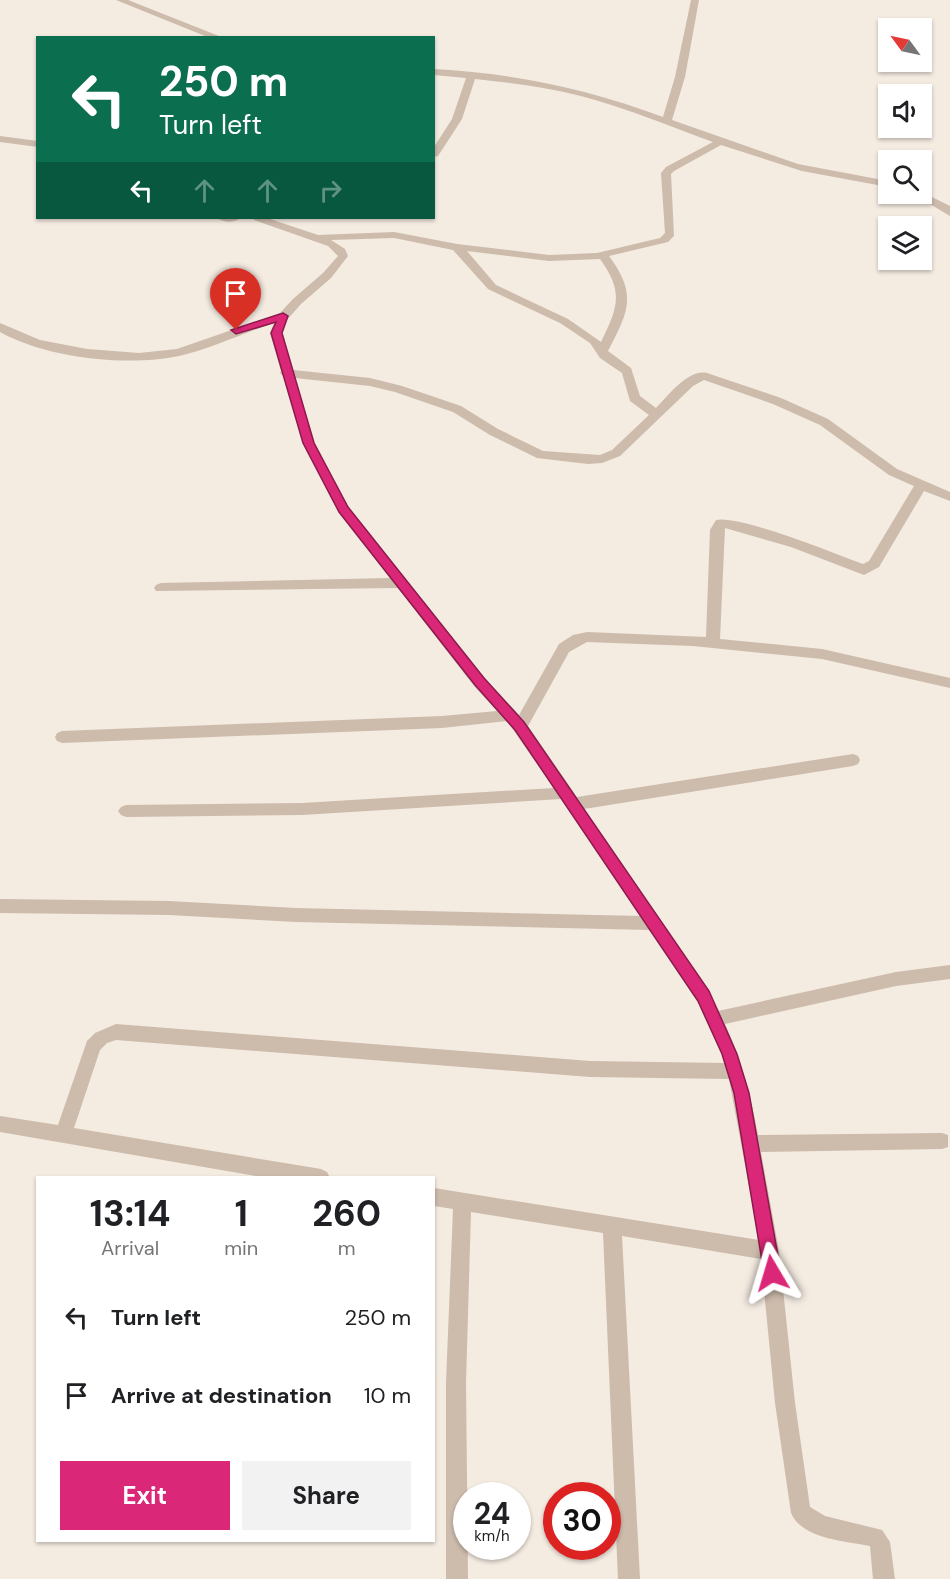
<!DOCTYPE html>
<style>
:root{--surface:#fff;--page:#f2f2f2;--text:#202124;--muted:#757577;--accent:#db2777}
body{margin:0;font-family:"DM Sans",sans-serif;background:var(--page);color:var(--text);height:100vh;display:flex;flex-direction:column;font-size:22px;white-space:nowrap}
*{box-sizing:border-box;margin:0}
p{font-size:20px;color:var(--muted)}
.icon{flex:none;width:33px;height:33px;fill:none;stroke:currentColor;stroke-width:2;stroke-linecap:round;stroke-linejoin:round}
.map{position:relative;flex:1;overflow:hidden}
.side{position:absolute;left:36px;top:1176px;width:399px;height:366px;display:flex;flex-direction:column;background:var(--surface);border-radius:0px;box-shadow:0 2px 4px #0004}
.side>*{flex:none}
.top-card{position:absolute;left:36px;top:36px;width:399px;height:183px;border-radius:0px;box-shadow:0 2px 4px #0004;background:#0b6e4f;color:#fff;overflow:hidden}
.needle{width:39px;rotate:303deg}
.fabs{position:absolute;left:878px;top:18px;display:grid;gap:12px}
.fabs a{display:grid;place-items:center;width:54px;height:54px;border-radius:0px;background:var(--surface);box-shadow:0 2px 4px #0004;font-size:30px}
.speed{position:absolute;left:453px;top:1482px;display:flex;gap:12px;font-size:30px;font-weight:700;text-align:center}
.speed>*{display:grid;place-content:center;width:78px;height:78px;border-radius:50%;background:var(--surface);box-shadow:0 2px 4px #0004;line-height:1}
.speed small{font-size:15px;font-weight:400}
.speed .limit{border:9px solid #d22;background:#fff;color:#111}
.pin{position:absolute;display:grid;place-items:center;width:51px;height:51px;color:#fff;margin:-62px -26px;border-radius:50% 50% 50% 0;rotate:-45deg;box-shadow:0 0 6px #0007}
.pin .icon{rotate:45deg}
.me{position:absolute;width:66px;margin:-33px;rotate:353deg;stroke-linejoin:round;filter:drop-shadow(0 0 4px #0008)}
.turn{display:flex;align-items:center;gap:21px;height:126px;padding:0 24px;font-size:27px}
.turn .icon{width:78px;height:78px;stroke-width:2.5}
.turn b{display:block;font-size:42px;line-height:51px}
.lanes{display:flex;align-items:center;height:57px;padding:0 24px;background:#0003;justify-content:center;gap:30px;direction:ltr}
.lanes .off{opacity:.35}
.eta{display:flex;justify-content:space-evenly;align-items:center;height:102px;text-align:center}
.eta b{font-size:36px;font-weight:700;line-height:42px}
.action{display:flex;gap:12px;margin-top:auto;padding:12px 24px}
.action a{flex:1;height:69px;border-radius:0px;background:var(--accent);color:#fff;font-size:24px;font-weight:700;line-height:69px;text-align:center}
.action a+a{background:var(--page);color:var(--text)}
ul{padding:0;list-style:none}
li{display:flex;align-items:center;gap:18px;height:78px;padding:0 24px}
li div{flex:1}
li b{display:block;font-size:22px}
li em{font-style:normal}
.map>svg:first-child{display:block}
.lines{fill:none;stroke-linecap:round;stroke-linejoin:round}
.minor{fill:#cdbbac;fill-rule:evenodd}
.route{fill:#db2777;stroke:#8e194d;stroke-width:1.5}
</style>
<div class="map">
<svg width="950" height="1579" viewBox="0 0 950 1579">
<rect width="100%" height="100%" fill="#f4ebe1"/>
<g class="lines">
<path class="minor" d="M 116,0 L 128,0 L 224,38 L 210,38 Z
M 691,0 L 699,0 L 685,77 L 672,120 L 798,164 L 888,181 L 888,187 L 802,171 L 721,145 L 674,171 L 671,174 L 674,236 L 668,242 L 609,256 C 638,295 628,312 608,351 L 631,368 L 640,396 L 656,408 C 668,396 688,369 707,373 L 781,398 L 828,419 L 897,469 L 950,492 L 950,501 L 924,491 L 879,567 L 864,575 L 791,547 L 725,528 L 720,639 L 822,649 L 950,678 L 950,688 L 822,659 L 693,646 L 587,642 L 569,652 L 528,726 L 577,797 L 853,754 L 858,756 L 860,760 L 858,764 L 853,766 L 584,809 L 709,991 L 718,1011 L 896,972 L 950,965 L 950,979 L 896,986 L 725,1024 C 742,1061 751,1096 758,1135 L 942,1133 L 948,1135 L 948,1147 L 942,1149 L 761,1152 L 779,1251 L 795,1403 L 810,1507 L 825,1516 L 882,1530 L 890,1542 L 895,1579 L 873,1579 L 870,1546 C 845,1541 802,1539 791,1513 L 775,1403 L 761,1259 L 622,1236 L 640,1579 L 618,1579 L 603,1233 L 471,1212 L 466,1383 L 468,1579 L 446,1579 L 446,1383 L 453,1209 L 434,1206 L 434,1188 L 759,1240 L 729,1079 L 590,1077 L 116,1040 L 107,1043 L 100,1050 L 74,1128 L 321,1169 L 327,1172 L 330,1178 L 267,1178 L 0,1132 L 0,1116 L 58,1125 L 87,1041 L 95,1033 L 116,1024 L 590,1061 L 724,1063 L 722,1054 L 697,1001 L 649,930 L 296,922 L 169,915 L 0,913 L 0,899 L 169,901 L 296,908 L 640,916 L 561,799 L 302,815 L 126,817 L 121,815 L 118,811 L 121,807 L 126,805 L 302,803 L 554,788 L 507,721 L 442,728 L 62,743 L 57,741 L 55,737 L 57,733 L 62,731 L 442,716 L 497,711 L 474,686 L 398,588 L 156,591 L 154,588 L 156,585 L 161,583 L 390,578 L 337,509 L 303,443 L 283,376 L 280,373 L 281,371 L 270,333 L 274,323 C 243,333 211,349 179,356 C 127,367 46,358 0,332 L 0,323 L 40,340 L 87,349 L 139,353 L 177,349 L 280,313 L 293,299 L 323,273 L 338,256 L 328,246 L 254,220 L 253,218 L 267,218 L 318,235 L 394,232 L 457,244 L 549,255 L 597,253 L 660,238 L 665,233 L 661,173 L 666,167 L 713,142 C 669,126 626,108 581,96 C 546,87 511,83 475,79 L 462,119 L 438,156 L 434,157 L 434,147 L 452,119 L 466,78 L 434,75 L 434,69 C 512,73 589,89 663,117 L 675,77 ZM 394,238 L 453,250 L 488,289 L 560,323 L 590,343 L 600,358 L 622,373 L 630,401 L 649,415 L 612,450 L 600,455 L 543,451 L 498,429 L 461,406 L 402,386 L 370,378 L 293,370 L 282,333 L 286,321 L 301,304 L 331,278 L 348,256 L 345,249 L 331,240 ZM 467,251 L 549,261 L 600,259 C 624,292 618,307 601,342 L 568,319 L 496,285 ZM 295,378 L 370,386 L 395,392 L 453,412 L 490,435 L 537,458 L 588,464 L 602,463 L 620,456 L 693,386 L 704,380 L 773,404 L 820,425 L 889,475 L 914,486 L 869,561 L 863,564 C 838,555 738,514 716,520 L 710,530 L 706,637 L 587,632 L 573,635 L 559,644 L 519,715 L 484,678 L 348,507 L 315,443 Z
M 0,136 L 38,141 L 38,147 L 0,142 Z
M 922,192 L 950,206 L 950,216 L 913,194 Z
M 218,218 L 240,218 C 235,223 223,223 218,218 Z"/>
</g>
<path class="route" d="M 283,313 L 288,316 L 282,333 L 314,443 L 348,507 L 484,678 L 524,722 L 709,991 L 737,1054 L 749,1093 L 781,1273 L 778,1279 L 772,1281 L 766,1279 L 764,1273 L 734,1093 L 722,1054 L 698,1001 L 515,730 L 475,685 L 339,512 L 303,443 L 271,333 L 276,322 L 236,334 L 231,330 Z"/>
</svg>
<div class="fabs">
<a><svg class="needle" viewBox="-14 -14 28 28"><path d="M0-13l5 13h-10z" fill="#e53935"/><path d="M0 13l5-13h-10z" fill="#757577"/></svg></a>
<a><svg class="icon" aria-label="sound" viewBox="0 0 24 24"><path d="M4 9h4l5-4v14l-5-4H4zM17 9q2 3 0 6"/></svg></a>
<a><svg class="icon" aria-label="search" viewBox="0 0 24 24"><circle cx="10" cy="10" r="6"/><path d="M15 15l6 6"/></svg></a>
<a><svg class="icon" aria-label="layers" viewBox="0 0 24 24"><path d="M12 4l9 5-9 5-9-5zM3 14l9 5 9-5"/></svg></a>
</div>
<div class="speed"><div>24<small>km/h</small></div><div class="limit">30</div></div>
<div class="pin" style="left:236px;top:330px;background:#d93025"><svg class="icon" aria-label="arrive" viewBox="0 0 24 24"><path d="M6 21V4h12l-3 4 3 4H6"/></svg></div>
<svg class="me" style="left:772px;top:1273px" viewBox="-20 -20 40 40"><path d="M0-17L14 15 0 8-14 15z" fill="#db2777" stroke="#fff" stroke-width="4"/></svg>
<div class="top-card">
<div class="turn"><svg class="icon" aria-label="left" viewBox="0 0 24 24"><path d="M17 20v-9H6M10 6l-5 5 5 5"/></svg><div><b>250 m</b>Turn left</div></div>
<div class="lanes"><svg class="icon" aria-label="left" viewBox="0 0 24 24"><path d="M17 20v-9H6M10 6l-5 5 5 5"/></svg><svg class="icon off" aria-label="ahead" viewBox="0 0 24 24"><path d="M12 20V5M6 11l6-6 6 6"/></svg><svg class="icon off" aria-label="ahead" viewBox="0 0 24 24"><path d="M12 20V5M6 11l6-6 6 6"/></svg><svg class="icon off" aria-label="right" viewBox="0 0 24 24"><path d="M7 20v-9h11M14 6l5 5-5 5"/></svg></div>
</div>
<section class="side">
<div class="eta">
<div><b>13:14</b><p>Arrival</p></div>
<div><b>1</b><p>min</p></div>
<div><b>260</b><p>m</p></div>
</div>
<ul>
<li><svg class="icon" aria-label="left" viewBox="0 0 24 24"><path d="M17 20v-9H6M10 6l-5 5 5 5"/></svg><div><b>Turn left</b></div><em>250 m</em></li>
<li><svg class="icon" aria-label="arrive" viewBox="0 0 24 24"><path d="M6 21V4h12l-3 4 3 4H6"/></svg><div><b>Arrive at destination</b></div><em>10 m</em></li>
</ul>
<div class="action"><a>Exit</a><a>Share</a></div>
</section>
</div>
